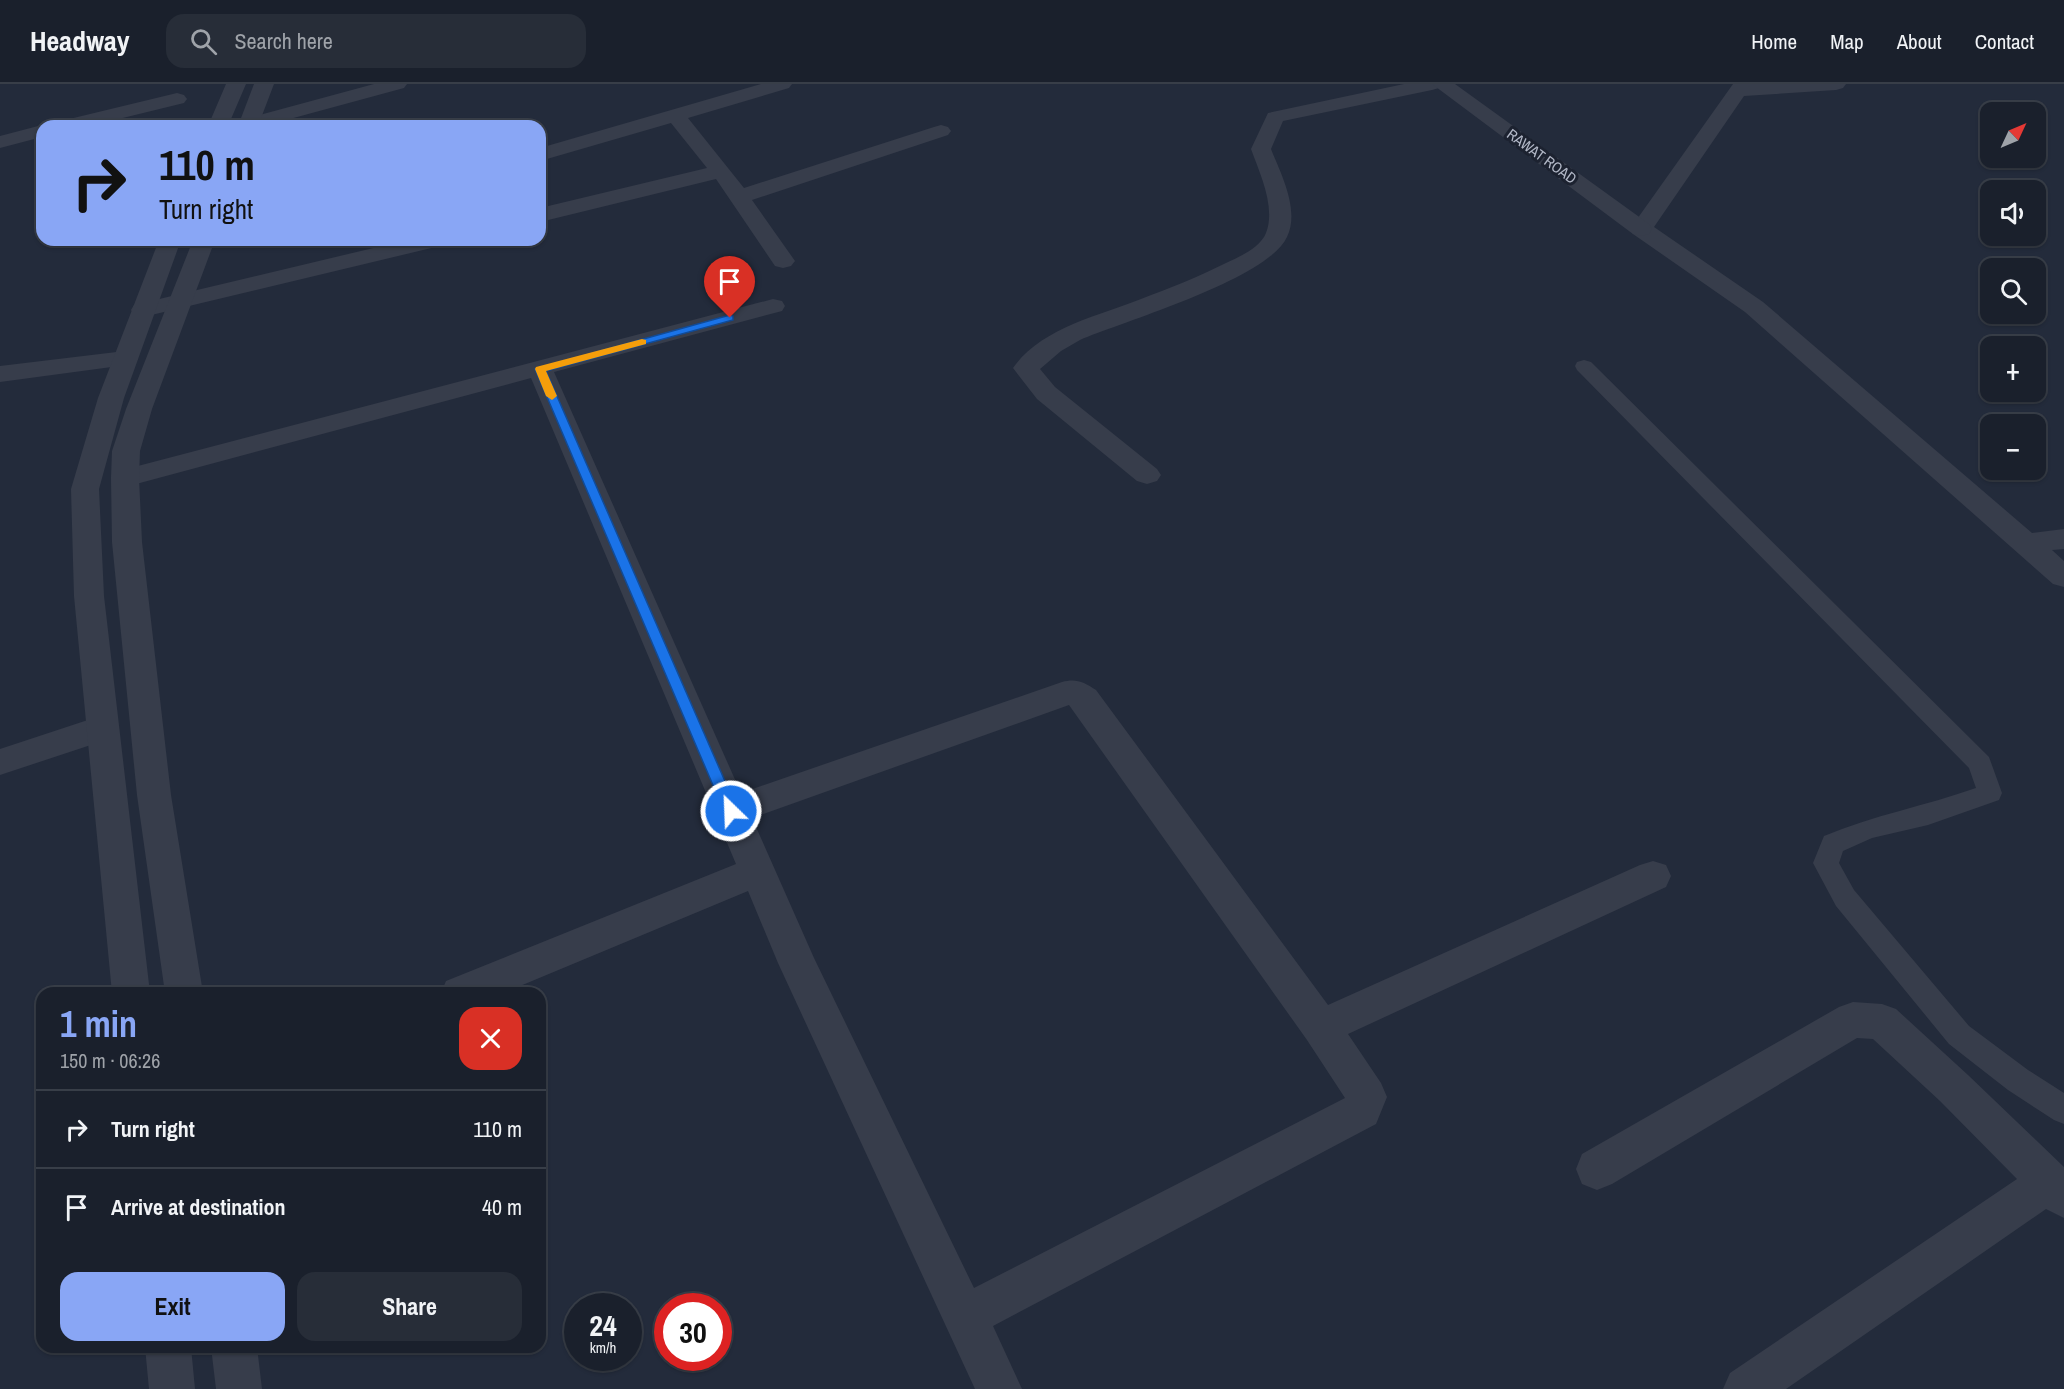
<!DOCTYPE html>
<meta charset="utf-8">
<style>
:root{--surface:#1a202c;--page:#272d38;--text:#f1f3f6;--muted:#9fa3a9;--line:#383e48;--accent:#89a6f5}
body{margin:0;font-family:"Archivo Narrow",sans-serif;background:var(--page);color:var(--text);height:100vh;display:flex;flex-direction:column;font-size:22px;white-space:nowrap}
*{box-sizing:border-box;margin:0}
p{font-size:20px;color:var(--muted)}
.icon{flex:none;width:33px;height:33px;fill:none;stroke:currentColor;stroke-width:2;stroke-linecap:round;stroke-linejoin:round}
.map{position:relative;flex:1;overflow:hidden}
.side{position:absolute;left:36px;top:903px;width:510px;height:366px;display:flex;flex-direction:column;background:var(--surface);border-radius:18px;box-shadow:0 2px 4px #0004,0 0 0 2px var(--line)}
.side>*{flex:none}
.top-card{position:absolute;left:36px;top:36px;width:510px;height:126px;border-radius:18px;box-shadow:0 2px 4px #0004,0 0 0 2px var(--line);background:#89a6f5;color:#111;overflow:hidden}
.needle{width:39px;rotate:46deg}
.controls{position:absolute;left:1980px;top:18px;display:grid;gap:12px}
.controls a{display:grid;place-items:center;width:66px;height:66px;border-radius:12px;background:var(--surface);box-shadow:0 2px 4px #0004,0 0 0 2px var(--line);font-size:30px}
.speed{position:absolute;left:564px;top:1209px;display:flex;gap:12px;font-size:30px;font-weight:700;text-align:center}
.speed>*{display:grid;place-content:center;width:78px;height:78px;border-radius:50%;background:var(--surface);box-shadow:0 2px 4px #0004,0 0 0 2px var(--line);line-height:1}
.speed small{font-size:15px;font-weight:400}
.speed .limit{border:9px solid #d22;background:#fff;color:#111}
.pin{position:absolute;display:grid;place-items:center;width:51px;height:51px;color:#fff;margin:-62px -26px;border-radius:50% 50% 50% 0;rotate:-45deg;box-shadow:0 0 6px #0007}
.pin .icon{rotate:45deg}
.me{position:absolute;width:66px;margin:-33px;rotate:336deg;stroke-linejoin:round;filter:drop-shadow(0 0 4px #0008)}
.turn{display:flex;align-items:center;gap:21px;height:126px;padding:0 24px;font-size:27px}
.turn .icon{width:78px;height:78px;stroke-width:2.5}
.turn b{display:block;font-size:42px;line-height:51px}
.round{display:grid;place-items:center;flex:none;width:63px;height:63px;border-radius:18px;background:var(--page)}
.headline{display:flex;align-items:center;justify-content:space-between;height:102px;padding:0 24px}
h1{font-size:36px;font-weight:800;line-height:45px;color:var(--accent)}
.cta{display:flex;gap:12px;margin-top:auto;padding:12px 24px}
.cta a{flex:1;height:69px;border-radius:18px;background:var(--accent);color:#111;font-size:24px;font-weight:800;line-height:69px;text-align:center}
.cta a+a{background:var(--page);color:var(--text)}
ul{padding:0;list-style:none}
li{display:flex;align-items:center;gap:18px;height:78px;padding:0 24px;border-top:2px solid var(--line)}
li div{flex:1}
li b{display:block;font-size:22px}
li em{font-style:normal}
header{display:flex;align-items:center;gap:36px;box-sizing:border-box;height:84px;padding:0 30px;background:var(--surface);border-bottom:2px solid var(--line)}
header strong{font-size:28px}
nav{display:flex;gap:33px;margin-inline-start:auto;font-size:21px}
.search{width:420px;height:54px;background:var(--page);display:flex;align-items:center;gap:15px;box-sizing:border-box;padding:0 21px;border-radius:18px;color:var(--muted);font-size:22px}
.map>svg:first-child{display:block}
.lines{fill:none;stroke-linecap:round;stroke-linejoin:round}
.service{fill:#373d4b;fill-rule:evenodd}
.minor{fill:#373d4b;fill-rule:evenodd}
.tertiary{fill:#373d4b;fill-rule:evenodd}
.route{fill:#1a73e8;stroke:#114b97;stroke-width:1.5}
.slow{fill:#f59e0b}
.labels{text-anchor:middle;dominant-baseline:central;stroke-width:6;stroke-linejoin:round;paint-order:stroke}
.far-street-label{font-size:15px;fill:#b2b8c7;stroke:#1c2230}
</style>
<header>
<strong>Headway</strong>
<div class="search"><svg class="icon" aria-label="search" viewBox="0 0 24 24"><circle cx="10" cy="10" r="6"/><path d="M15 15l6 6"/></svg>Search here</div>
<nav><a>Home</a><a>Map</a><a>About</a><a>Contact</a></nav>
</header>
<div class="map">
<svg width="2064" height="1305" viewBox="0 0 2064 1305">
<rect width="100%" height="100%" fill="#232b3b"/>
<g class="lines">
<path class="service" d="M 1584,276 L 1591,278 L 1989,673 L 2002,709 L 1999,716 L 1928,741 L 1872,754 L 1843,767 L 1839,779 L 1854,806 L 1969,942 L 2028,986 L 2064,1009 L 2064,1040 L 2054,1036 L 2008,1006 L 1949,960 L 1836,822 L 1813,779 L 1824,752 C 1874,731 1925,722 1976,704 L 1969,684 L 1577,286 L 1575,282 L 1577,278 Z"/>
<path class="minor" d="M 374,0 L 407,0 L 404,4 L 264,42 L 239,42 L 238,40 L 241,36 Z
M 761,0 L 792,0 L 789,4 L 688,34 L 744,104 L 934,43 L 941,41 L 948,43 L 951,47 L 948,51 L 752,116 L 795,177 L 791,182 L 783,184 L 775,182 L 716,95 L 540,138 L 540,124 L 707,84 L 671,39 L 540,77 L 540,64 Z
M 1404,0 L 1442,0 L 1439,4 L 1432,6 L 1283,37 L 1271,65 C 1281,90 1300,126 1287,153 C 1268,195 1125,237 1080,256 L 1061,267 L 1040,285 L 1055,303 L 1157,385 L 1161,391 L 1157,397 L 1147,400 L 1137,397 L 1037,315 L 1013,284 C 1041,244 1098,232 1141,215 C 1170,204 1198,193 1226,179 C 1239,173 1260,164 1266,149 C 1276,123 1260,90 1251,65 L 1268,29 Z
M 1733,0 L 1846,0 L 1843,4 L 1836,6 L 1744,12 L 1654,143 L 1763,218 L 2032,449 L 2064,445 L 2064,465 L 2052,466 L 2064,477 L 2064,503 L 2053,500 L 1745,228 L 1633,150 L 1630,145 Z
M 177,9 L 184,11 L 187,15 L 184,19 L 90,42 L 54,42 L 57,38 Z
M 42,41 L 47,42 L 42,42 L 42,53 L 0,64 L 0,52 Z
M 407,156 L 447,156 L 444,161 L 143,233 L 134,231 L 131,226 L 134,221 Z
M 773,215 L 782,217 L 785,222 L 782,227 L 554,288 L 741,709 L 1062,598 C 1076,594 1084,598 1096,606 L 1328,921 L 1640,781 L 1653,777 L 1666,781 L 1671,792 L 1666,803 L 1348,950 L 1381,999 L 1387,1013 L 1376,1040 L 993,1242 L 1022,1305 L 975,1305 L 778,879 L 748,807 L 503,909 L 441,909 L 446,897 L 736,780 L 531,294 L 125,403 L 115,400 L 111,394 L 115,388 ZM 1069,621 L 1307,956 L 1345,1014 L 974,1204 L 814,874 L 752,734 Z
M 125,267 L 134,270 L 138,275 L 134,280 L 0,298 L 0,282 Z
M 103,631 L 115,635 L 119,644 L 115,653 L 0,691 L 0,665 Z
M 1853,918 L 1882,920 L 1896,925 L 1968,991 L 2064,1083 L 2064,1134 L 2046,1125 L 1786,1305 L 1723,1305 L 1730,1289 L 2017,1095 L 1940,1017 L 1873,955 L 1857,954 L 1612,1100 L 1597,1106 L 1582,1100 L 1576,1085 L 1582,1070 L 1839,923 Z"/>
<path class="tertiary" d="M 226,0 L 246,0 L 228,42 L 208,42 Z
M 254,0 L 274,0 L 258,42 L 238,42 Z
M 1432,0 L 1455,0 L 1649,140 L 1652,145 L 1649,150 L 1641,152 L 1633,150 Z
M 159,156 L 181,156 L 124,314 L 99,405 L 104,512 L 150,909 L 112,909 L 74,512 L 71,405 L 98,314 Z
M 193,156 L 215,156 L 152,325 L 140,367 L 139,394 L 142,458 L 171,711 L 203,909 L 165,909 L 137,711 L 112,458 L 111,394 L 112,367 L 126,325 Z
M 145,1263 L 191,1263 L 195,1305 L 149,1305 Z
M 211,1263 L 257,1263 L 262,1305 L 216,1305 Z"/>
</g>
<path class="route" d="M 730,231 L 733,232 L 733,236 L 546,287 L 738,727 L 736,731 L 726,731 L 724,727 L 535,285 Z"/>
<path class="slow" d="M 642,255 L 646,256 L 646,260 L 546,287 L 557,312 L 552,316 L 546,312 L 535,285 L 536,283 Z"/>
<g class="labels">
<g class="far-street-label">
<text transform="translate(1542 72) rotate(36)">RAWAT ROAD</text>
</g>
</g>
</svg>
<div class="controls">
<a><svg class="needle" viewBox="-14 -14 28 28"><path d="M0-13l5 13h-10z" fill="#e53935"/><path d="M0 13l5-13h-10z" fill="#9fa3a9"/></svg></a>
<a><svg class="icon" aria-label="sound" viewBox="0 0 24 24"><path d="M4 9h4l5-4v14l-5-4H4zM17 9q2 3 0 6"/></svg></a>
<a><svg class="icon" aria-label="search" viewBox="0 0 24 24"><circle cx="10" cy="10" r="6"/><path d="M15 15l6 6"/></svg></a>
<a>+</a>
<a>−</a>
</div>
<div class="speed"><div>24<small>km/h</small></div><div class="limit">30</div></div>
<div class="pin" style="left:730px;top:234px;background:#d93025"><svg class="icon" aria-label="arrive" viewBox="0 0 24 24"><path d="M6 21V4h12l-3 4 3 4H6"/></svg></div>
<svg class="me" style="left:731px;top:727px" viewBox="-20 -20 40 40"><circle r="17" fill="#1a73e8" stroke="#fff" stroke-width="3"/><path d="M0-11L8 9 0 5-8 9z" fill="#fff"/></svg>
<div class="top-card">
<div class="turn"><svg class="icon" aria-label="right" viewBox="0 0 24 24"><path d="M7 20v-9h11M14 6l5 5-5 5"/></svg><div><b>110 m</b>Turn right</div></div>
</div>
<section class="side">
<div class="headline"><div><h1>1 min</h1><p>150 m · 06:26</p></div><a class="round" style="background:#d93025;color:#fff"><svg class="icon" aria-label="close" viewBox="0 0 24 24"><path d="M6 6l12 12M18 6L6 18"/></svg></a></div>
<ul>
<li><svg class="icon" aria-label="right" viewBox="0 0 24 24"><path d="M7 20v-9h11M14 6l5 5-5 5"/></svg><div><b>Turn right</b></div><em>110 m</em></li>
<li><svg class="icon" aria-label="arrive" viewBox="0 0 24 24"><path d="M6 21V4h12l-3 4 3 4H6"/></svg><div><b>Arrive at destination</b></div><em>40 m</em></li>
</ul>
<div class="cta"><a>Exit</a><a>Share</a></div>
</section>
</div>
